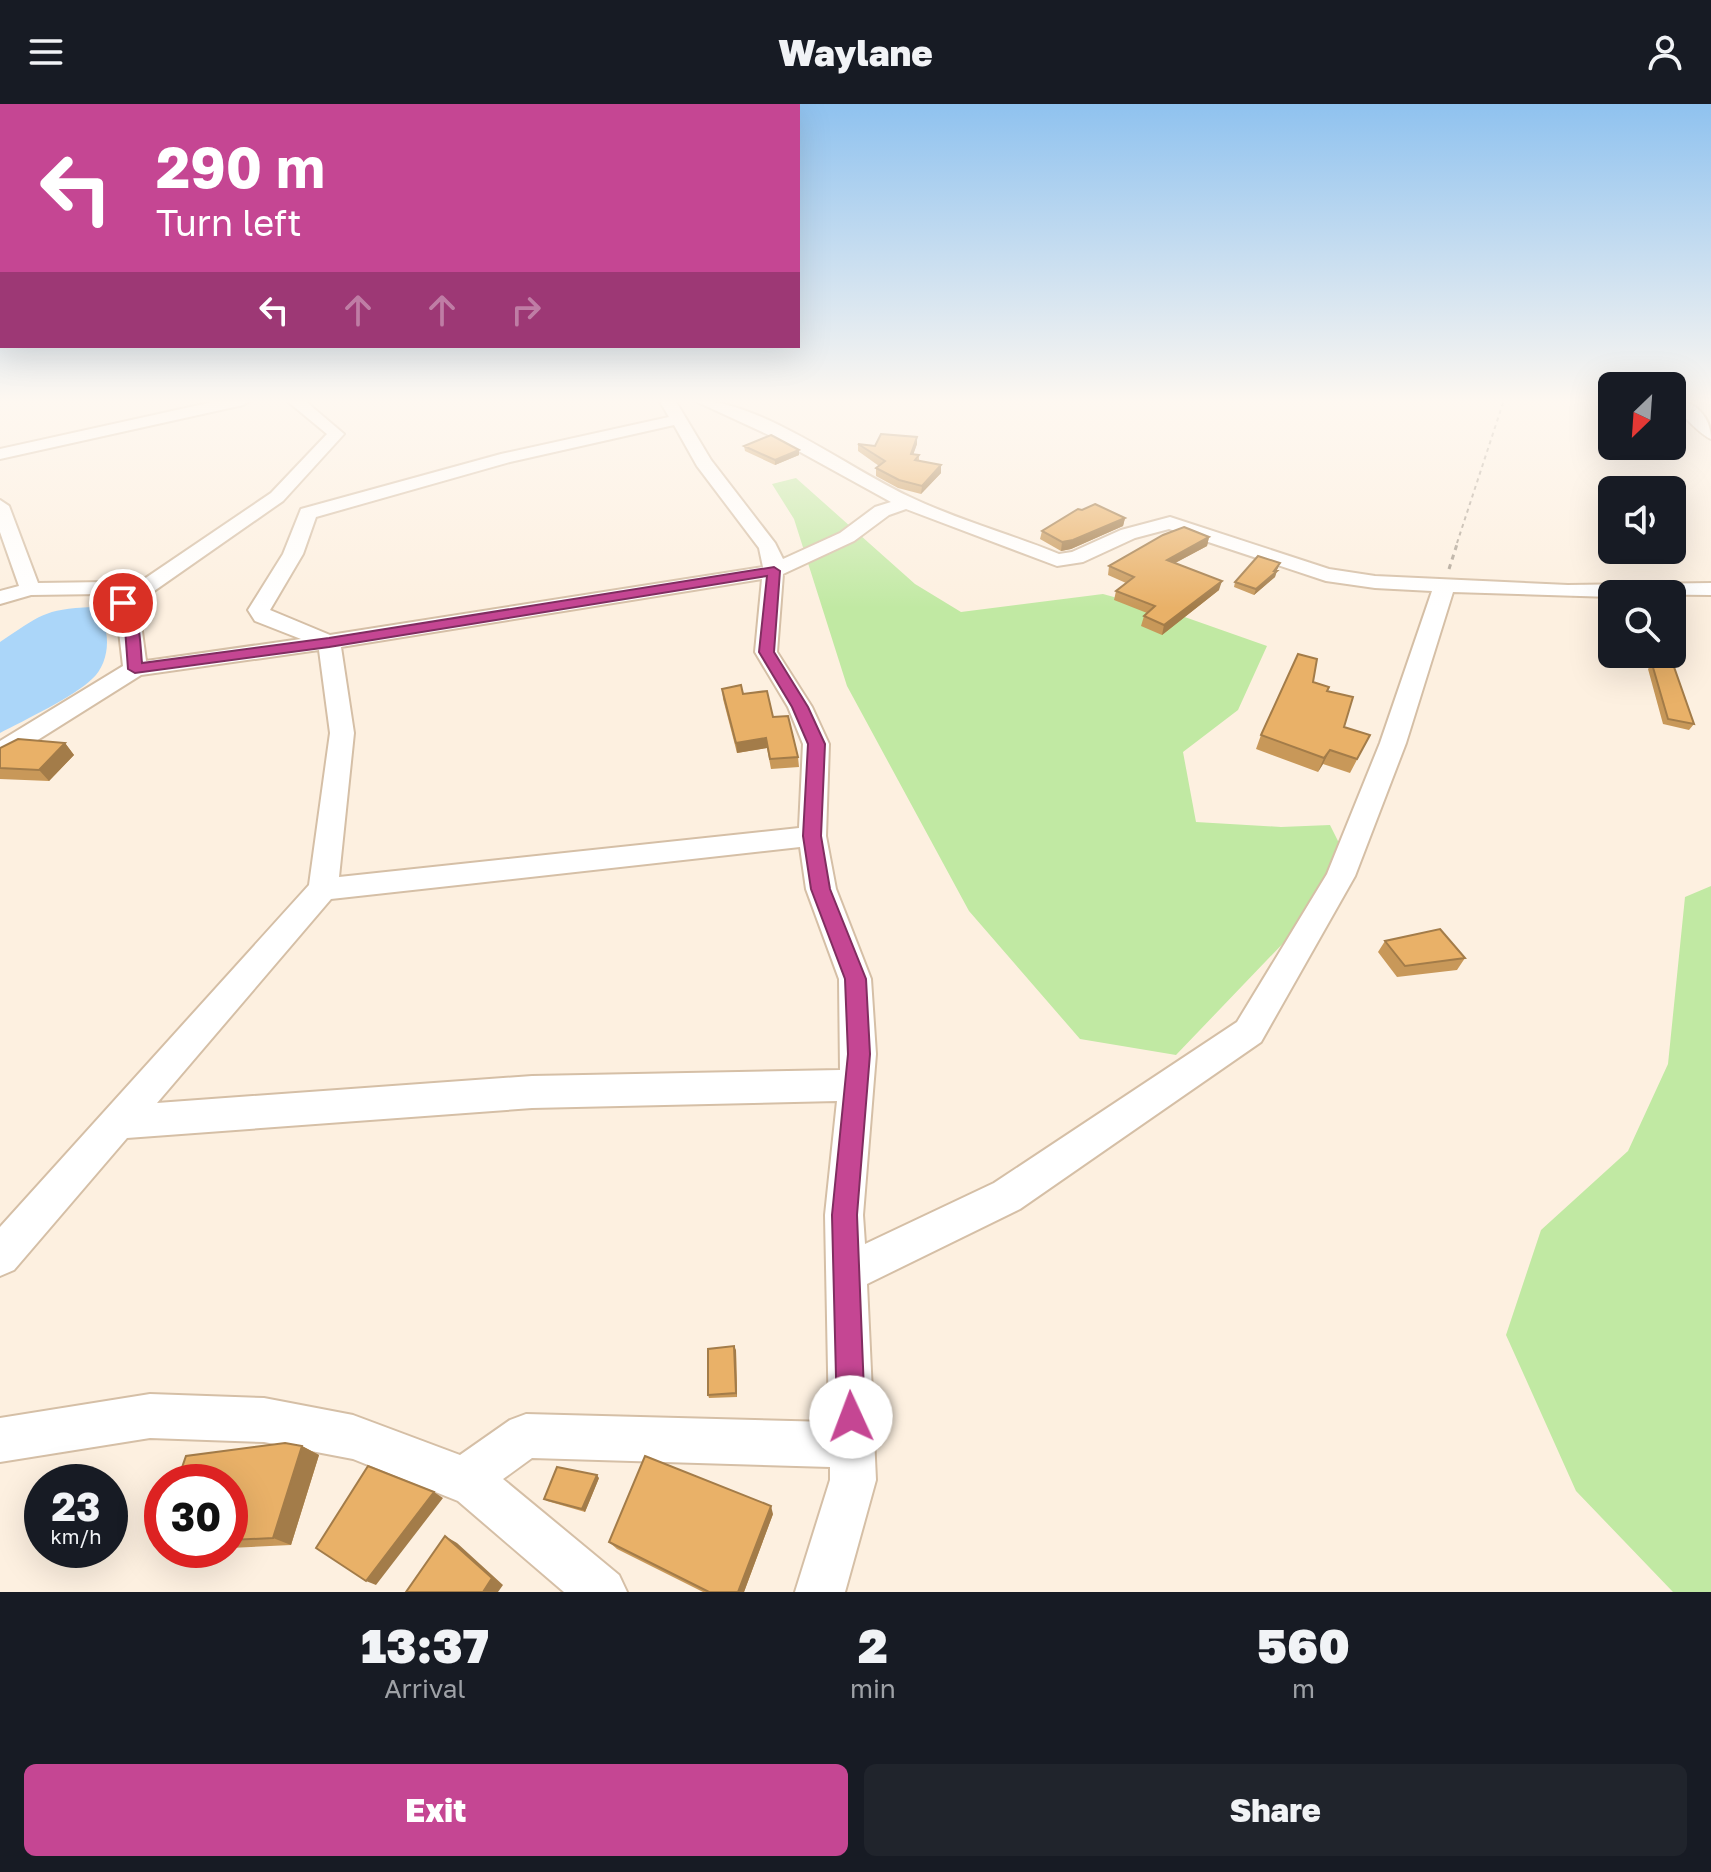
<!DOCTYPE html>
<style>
:root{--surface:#171b24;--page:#20242c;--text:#f1f3f6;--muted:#9ea1a6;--accent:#c54693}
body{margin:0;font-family:"Golos Text",sans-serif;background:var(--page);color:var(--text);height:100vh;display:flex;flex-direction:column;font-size:30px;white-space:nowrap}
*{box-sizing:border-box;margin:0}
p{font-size:26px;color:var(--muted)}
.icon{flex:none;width:44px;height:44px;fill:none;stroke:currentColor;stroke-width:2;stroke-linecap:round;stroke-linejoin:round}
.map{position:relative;height:1488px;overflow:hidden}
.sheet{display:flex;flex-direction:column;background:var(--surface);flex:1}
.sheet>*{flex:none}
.banner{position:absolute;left:0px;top:0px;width:800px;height:244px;box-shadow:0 8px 32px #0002;background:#c54693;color:#fff;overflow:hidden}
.needle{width:52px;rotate:205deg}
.fabs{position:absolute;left:1598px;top:268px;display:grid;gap:16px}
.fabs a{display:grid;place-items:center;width:88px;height:88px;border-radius:12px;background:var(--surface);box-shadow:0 8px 32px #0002;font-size:40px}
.speed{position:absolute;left:24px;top:1360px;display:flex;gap:16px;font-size:40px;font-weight:700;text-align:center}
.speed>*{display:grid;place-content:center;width:104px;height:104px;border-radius:50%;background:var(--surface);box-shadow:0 8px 32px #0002;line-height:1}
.speed small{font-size:20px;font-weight:400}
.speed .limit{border:12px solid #d22;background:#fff;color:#111}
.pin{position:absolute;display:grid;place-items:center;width:68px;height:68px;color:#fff;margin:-34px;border:4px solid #fff;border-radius:50%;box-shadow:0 2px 8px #0007}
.me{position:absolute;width:88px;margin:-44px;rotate:358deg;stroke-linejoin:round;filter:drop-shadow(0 0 6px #0008)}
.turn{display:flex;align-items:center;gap:28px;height:168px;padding:0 24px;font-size:36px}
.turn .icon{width:104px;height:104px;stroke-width:2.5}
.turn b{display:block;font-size:56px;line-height:68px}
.lanes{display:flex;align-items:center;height:76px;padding:0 24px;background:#0003;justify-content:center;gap:40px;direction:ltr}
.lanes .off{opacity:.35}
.eta{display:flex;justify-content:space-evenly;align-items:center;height:136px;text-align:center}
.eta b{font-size:48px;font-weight:800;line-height:56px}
.action{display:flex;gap:16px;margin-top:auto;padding:16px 24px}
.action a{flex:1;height:92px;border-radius:12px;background:var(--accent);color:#fff;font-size:32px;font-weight:800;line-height:92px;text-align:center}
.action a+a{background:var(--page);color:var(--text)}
header{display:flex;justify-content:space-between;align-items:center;height:104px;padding:0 24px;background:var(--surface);font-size:36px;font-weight:800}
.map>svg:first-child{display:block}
.green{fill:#c1e9a3}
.water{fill:#abd6f9}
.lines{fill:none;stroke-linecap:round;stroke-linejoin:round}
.street-casing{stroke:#d5bfa6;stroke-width:4}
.path-far1{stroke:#aea395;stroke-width:2;stroke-dasharray:4 4;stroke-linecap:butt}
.path{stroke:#aea395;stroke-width:3;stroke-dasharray:5 5;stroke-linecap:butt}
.street{fill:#fff;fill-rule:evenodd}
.wall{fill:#c89859}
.shaded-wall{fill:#a37c49}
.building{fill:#e9b168;stroke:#a37c49;stroke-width:2}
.route{fill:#c54693;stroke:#802e60;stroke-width:2}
</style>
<header><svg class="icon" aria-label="menu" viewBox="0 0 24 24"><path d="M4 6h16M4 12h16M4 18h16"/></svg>Waylane<svg class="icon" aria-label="person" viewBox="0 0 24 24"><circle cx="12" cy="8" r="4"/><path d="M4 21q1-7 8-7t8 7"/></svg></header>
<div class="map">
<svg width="1711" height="1488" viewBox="0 0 1711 1488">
<rect width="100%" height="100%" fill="#fdf0e0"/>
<path class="green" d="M 796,374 L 915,480 L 961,508 L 1103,490 L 1179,511 L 1267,542 L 1238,606 L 1183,648 L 1196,718 L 1281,723 L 1330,721 L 1350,761 L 1313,808 L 1176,951 L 1080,935 L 969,807 L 847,582 L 794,415 L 772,380 Z
M 1711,782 L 1711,1488 L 1673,1488 L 1576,1387 L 1506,1231 L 1541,1126 L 1628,1047 L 1668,960 L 1685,793 Z"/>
<path class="water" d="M 92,503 C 112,519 112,557 92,575 C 75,592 23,617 0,629 L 0,538 C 40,512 43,505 92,503 Z"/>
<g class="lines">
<g class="street-casing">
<path id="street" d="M 222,296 L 251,296 L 243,301 L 0,355 L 0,345 Z
M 286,296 L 304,296 L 344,330 L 283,397 L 134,501 L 141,520 L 146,557 L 301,535 L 255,517 L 248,506 L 283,450 L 301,405 L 501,350 L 669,313 L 659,296 L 675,296 L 711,356 L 775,439 L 783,455 L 840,429 L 875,403 L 891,398 L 773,333 L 693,296 C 761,296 847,364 910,393 C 958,416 1010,430 1059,450 L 1072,448 L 1121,426 L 1170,413 L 1329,465 L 1375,472 L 1568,481 L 1711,479 L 1711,491 L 1612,490 L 1612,493 L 1453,488 L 1406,639 L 1355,772 L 1261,938 L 1020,1105 L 867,1180 L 876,1376 L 845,1488 L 795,1488 L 830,1376 L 830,1363 L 532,1354 L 503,1375 L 619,1471 L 627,1488 L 564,1488 L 458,1397 L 353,1355 L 264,1338 L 150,1334 L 0,1358 L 0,1314 L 150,1290 L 264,1294 L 353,1311 L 460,1351 L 510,1316 L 526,1310 L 829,1318 L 825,1111 L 837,997 L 532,1004 L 127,1034 L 14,1166 L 0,1172 L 0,1123 L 309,781 L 330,629 L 319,546 L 141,571 L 9,654 L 0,656 L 0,637 L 123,562 L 117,510 L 102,490 L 31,491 L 0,500 L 0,487 L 19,482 L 0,428 L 0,396 L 9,402 L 38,479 L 107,478 L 125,488 L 271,389 L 327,330 ZM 674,321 L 697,362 L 759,444 L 763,463 L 330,531 L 270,506 L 303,450 L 316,413 L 510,358 ZM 906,405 L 1057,462 L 1083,458 L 1135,434 L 1169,425 L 1326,477 L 1375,484 L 1432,487 L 1380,639 L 1327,770 L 1237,918 L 994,1079 L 865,1140 L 863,1111 L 876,950 L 871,875 L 836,785 L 826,732 L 829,640 L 812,603 L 777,548 L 783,470 L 854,437 L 889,411 ZM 762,475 L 755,548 L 788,603 L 803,640 L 799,724 L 339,773 L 354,629 L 341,543 ZM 800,743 L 806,785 L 839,875 L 840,966 L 532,972 L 157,999 L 331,795 Z
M 1672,296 C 1695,296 1711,313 1711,335 C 1699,330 1684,311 1672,302 Z"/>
</g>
<path class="path-far1" d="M 1457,439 L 1504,296"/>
<path class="path" d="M 1449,465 L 1458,437"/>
<use href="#street" class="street"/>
</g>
<path class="wall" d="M 858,340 L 875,342 L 917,340 L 913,350 L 919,351 L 919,357 L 941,369 L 921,390 L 898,384 L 876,372 L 876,364 L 879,362 L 858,347 Z
M 744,342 L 799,346 L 799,351 L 775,361 L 745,347 Z
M 1125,414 L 1123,422 L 1071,445 L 1061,447 L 1040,435 L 1042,427 Z
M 1209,433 L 1207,442 L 1175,459 L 1219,486 L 1162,531 L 1141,522 L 1144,512 L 1147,509 L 1114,496 L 1116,487 L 1126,479 L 1108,471 L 1109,462 Z
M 1278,464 L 1276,467 L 1275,473 L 1254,491 L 1234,483 L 1235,478 Z
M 1652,560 L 1694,620 L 1689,626 L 1663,620 L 1648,565 Z
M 1313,578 L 1327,587 L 1344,623 L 1370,631 L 1350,669 L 1323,660 L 1318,668 L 1256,645 L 1261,631 Z
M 722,585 L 743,590 L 773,613 L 798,653 L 799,663 L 771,665 L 767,644 L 737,649 L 723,595 Z
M 65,639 L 74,651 L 49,677 L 0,675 L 0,644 Z
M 1385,837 L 1465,854 L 1457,866 L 1397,873 L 1378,848 Z
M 736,1246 L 737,1293 L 709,1294 L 708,1291 Z
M 302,1342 L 319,1351 L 291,1441 L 230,1444 L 230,1378 Z
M 599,1374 L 585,1408 L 547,1397 L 544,1395 Z
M 773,1410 L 744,1488 L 703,1488 L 617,1445 L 609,1438 Z"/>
<path class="shaded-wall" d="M 917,333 L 917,340 L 911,357 L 911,350 Z
M 799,346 L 799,351 L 775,361 L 775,356 Z
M 941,361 L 941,369 L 921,390 L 922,382 Z
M 1125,414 L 1123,422 L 1071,445 L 1061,447 L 1062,438 Z
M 1209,433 L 1207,442 L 1164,465 L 1167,456 Z
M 1280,459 L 1278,464 L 1274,470 L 1277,467 L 1275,473 L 1254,491 L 1256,485 Z
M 1222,477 L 1219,486 L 1162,531 L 1164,521 Z
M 766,634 L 767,644 L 737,649 L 736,639 Z
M 65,639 L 74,651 L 49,677 L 39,666 Z
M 1330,646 L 1323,660 L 1318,668 L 1324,654 Z
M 734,1242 L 736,1246 L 737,1293 L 736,1289 Z
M 302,1342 L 319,1351 L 291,1441 L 273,1434 Z
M 597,1371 L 599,1374 L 585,1408 L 582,1405 Z
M 434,1388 L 443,1394 L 376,1481 L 366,1477 Z
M 771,1402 L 773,1410 L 744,1488 L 738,1488 Z
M 445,1432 L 457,1439 L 503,1481 L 498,1488 L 483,1488 Z"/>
<path class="building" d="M 881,330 L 917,333 L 911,350 L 919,351 L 915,356 L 941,361 L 922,382 L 899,376 L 876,364 L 885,357 L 858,340 L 875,342 Z
M 771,331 L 799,346 L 775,356 L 744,342 Z
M 1095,400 L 1125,414 L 1073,436 L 1062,438 L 1042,427 L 1078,405 L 1082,406 Z
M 1184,423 L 1209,433 L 1167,456 L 1222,477 L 1164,521 L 1144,512 L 1155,502 L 1116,487 L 1134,473 L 1109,462 L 1163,431 Z
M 1258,452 L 1280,459 L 1274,467 L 1277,467 L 1256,485 L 1235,478 Z
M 1298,550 L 1317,555 L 1313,578 L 1329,583 L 1327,587 L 1353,593 L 1344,623 L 1370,631 L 1357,655 L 1330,646 L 1324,654 L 1261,631 Z
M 1652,560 L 1674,563 L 1694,620 L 1668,615 Z
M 741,581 L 743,590 L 767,587 L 773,613 L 788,612 L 798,653 L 770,655 L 766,634 L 736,639 L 722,585 Z
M 18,635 L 65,639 L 39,666 L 0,664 L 0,644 Z
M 1440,825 L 1465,854 L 1405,862 L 1385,837 Z
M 734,1242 L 736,1289 L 708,1291 L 708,1245 Z
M 285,1339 L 302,1342 L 273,1434 L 230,1436 L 230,1378 L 177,1378 L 186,1352 Z
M 645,1352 L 771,1402 L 738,1488 L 709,1488 L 609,1438 Z
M 368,1362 L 434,1388 L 366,1477 L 316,1444 Z
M 557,1363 L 597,1371 L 582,1405 L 544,1395 Z
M 162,1421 L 162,1439 L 156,1439 Z
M 445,1432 L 492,1474 L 483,1488 L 406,1488 Z"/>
<linearGradient id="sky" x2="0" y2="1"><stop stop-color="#8fc2ef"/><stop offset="0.59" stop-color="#fef8f1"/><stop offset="1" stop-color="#fef8f1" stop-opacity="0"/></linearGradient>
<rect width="1711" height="504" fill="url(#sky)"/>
<path class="route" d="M 774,463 L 780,467 L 774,548 L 808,603 L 825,640 L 821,732 L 830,785 L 866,875 L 870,950 L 857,1111 L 865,1313 L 861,1323 L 851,1327 L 841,1323 L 837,1313 L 832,1111 L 848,950 L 845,875 L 811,785 L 803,732 L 808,640 L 792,603 L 759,548 L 767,472 L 329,543 L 135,569 L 128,565 L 125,524 L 116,499 L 123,495 C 141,504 140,541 142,559 L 329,534 Z"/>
</svg>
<div class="fabs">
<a><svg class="needle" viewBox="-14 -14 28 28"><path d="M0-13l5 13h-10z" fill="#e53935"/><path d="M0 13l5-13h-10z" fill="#9ea1a6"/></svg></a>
<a><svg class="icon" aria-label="sound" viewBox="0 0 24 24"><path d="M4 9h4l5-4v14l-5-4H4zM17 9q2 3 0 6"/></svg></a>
<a><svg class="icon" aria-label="search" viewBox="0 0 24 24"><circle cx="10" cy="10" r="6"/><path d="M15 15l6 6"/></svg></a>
</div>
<div class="speed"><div>23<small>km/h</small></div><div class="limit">30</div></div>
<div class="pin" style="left:123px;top:499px;background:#d93025"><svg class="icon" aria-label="arrive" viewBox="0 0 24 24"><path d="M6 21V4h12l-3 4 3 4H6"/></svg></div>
<svg class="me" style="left:851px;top:1313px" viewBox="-20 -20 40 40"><circle r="19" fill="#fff"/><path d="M0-13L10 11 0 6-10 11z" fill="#c54693"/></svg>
<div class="banner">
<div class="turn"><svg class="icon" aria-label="left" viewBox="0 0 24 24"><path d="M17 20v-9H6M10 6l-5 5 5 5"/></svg><div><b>290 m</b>Turn left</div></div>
<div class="lanes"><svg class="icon" aria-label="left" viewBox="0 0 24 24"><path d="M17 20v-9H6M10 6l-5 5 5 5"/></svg><svg class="icon off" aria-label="ahead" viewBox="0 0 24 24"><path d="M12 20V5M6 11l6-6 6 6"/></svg><svg class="icon off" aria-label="ahead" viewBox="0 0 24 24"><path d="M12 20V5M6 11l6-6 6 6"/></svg><svg class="icon off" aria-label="right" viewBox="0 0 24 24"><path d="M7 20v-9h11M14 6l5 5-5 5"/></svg></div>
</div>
</div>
<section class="sheet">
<div class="eta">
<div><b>13:37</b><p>Arrival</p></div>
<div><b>2</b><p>min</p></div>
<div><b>560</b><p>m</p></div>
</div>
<div class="action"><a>Exit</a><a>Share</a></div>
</section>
